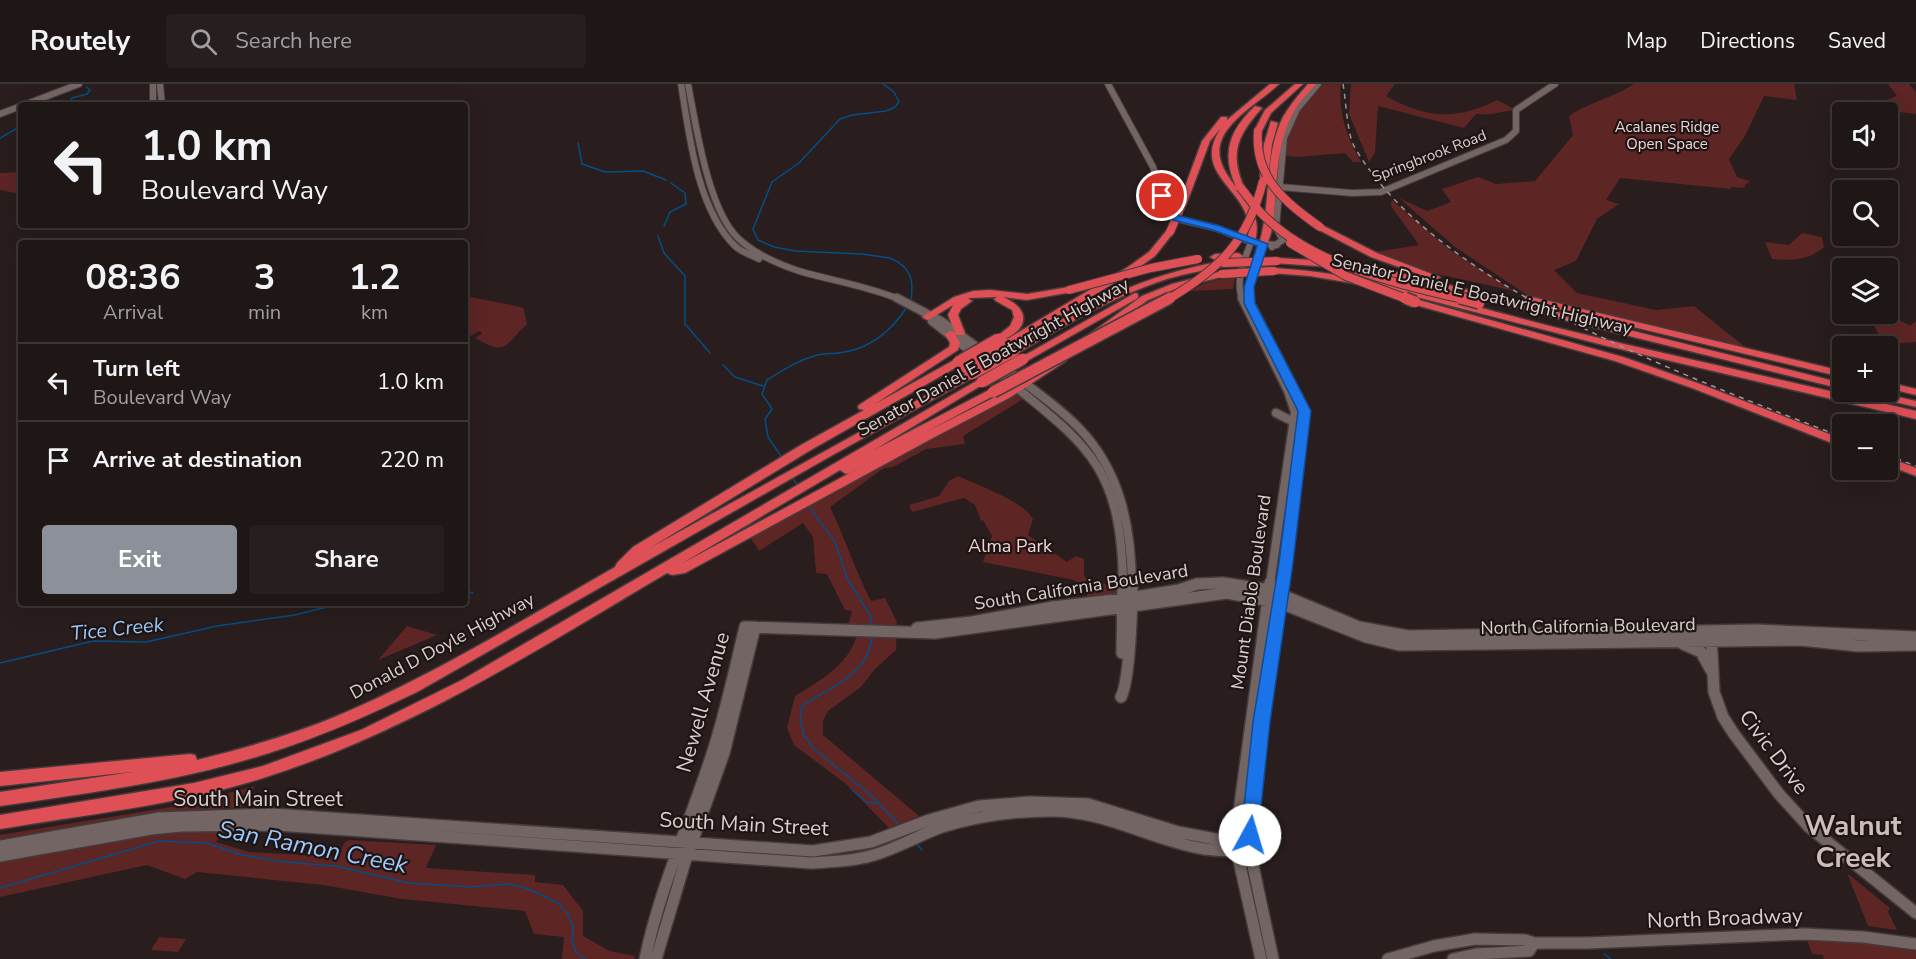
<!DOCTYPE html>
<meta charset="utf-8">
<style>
:root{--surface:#1f1616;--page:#271f1f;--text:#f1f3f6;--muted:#a19fa1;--line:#3c3535;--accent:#8c9099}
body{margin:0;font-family:"Nunito Sans",sans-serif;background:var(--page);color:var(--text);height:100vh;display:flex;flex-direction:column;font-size:22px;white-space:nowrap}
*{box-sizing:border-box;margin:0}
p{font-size:20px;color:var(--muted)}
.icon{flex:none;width:33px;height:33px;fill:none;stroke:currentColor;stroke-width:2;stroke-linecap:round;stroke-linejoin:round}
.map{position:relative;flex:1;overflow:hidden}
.panel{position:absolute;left:18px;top:156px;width:450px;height:366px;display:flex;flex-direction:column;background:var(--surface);border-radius:6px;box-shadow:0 6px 24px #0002,0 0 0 2px var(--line)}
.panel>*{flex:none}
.banner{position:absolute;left:18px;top:18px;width:450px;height:126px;border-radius:6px;box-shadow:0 6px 24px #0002,0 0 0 2px var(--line);background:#1f1616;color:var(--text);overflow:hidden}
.fabs{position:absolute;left:1832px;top:18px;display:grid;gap:12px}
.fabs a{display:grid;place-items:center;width:66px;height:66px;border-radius:6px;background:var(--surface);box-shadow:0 6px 24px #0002,0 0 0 2px var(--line);font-size:30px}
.pin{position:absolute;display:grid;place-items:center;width:51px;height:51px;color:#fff;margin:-26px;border:3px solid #fff;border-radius:50%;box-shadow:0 2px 6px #0007}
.me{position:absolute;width:66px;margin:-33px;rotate:6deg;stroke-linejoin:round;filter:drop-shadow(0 0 4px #0008)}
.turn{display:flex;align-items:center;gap:21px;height:126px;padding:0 24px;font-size:27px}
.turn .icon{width:78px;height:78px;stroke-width:2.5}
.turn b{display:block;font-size:42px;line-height:51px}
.eta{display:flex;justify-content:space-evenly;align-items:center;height:102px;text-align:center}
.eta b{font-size:36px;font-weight:700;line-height:42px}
.cta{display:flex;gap:12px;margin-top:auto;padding:12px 24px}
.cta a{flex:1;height:69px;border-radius:6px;background:var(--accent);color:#fff;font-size:24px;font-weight:700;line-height:69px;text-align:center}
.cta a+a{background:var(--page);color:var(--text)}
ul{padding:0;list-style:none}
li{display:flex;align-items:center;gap:18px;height:78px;padding:0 24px;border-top:2px solid var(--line)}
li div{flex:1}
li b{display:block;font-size:22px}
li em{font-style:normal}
header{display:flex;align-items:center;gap:36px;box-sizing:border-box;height:84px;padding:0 30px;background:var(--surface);border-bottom:2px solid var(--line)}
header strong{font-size:28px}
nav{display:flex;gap:33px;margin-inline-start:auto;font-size:21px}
.search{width:420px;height:54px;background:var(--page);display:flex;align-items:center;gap:15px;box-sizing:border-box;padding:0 21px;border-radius:6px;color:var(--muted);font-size:22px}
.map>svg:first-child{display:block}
.green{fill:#5e2525}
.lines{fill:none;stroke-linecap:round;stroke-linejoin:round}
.stream{stroke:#034e85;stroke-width:1.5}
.secondary-far2-casing{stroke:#453b3b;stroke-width:8}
.secondary-far1-casing{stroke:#453b3b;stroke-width:11}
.secondary-casing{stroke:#453b3b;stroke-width:14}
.highway-casing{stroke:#453b3b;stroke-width:3}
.secondary-far2{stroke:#736564;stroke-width:6}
.secondary-far1{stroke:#736564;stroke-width:8}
.secondary{stroke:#736564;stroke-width:11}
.highway{fill:#df5056;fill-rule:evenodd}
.rail{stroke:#9e9494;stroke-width:1.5;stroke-dasharray:5 5;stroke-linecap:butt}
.highway-bridge-far1-casing{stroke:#453b3b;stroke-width:10;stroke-linecap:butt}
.highway-bridge-casing{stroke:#453b3b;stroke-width:14;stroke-linecap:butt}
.highway-bridge-far1{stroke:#df5056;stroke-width:8}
.highway-bridge{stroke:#df5056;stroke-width:11}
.route{fill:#1a73e8;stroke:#114b97;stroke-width:1.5}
.labels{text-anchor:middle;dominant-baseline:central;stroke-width:4.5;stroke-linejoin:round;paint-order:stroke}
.far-park-label{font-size:15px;fill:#f0d6d5;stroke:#1f1414}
.far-street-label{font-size:15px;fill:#d8d0cf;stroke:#1f1414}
.street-label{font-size:18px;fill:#d8d0cf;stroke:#1f1414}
.park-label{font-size:18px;fill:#f0d6d5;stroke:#1f1414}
.water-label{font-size:20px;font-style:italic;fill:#9bcbfc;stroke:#1f1414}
.near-street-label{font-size:21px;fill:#d8d0cf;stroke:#1f1414}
.near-water-label{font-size:24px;font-style:italic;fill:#9bcbfc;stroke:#1f1414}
.near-district-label{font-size:28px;font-weight:bold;fill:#ccbcbb;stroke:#1f1414}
</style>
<header>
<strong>Routely</strong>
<div class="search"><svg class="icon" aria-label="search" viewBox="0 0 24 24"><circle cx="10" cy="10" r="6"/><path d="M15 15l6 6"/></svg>Search here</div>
<nav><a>Map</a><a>Directions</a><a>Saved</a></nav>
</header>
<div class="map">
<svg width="1916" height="875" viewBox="0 0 1916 875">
<rect width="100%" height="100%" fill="#291d1d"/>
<path class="green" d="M 1321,0 L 1341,0 C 1338,30 1347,52 1361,78 L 1353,78 L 1345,69 L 1298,73 L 1285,72 C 1288,43 1301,20 1321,0 Z
M 1351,0 L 1395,0 L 1386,12 C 1425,34 1456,37 1497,16 L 1516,26 C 1502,27 1491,32 1476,30 L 1464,44 L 1378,22 L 1375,68 L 1369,78 L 1349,30 Z
M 1634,0 L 1794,0 L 1797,16 L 1764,12 L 1745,52 L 1729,75 L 1737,93 L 1750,97 L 1744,102 L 1745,104 L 1730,103 L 1731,105 L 1620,94 L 1606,116 L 1619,120 L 1597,135 L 1576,177 L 1554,186 L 1577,209 L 1656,226 L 1694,222 L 1745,263 L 1527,211 L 1455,163 L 1399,114 L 1427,127 L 1451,118 L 1442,105 L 1478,93 L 1496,100 L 1535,97 L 1573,51 L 1569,32 C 1589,18 1613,14 1634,0 Z
M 1888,0 L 1909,0 L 1916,8 L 1916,30 L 1865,24 L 1897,12 Z
M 21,88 L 21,110 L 0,106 L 0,89 Z
M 1392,116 L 1450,166 L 1514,207 L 1433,189 L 1375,168 L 1419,161 L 1391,122 Z
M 1802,149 L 1822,153 L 1824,163 C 1810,176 1791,177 1772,175 L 1765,158 L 1789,161 Z
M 1235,193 L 1233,205 L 1190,207 C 1203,198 1219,195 1235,193 Z
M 465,212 L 521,223 L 524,225 L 527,240 C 503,263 507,272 475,254 L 482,249 L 480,247 L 470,252 L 465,249 Z
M 1887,229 L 1910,242 L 1916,237 L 1916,258 L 1884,261 L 1868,230 Z
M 1019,306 L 1028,312 L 963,352 L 965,360 L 926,365 L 893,383 L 884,384 L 830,423 C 845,454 855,486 871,517 L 885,514 L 897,538 L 896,566 L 875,585 L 861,603 L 828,627 L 823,637 L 823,651 L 919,732 L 889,744 L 846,700 L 794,661 L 787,644 L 795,612 C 821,596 852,579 858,546 L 847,545 L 852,527 L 845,526 L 827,490 L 816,489 L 813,453 L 803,439 L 759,467 L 750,453 Z
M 958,392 C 977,401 1024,417 1033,435 L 1028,451 L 1067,478 L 1076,472 L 1084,475 L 1084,492 L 1094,500 L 1123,500 L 1123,515 L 1089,519 L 1085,503 L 1074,496 L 983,478 L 992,452 L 983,436 L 981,437 L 975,421 L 964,414 L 912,428 L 909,421 L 939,412 L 949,397 Z
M 407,542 L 437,551 L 378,576 Z
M 255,702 L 242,723 L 172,728 L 0,755 L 0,751 L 183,721 Z
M 227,742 L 216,758 L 249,768 L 337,773 L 345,758 L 349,756 L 436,761 L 426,784 L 535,791 L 535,798 L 563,801 L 583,827 L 583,852 L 610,867 L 635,872 L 634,875 L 562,875 L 564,853 L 534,850 L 525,827 L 402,815 L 323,801 L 197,788 L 185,795 L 147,781 L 0,813 L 0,772 L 48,762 Z
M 1847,789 L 1890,824 L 1888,828 L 1897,846 L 1868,842 Z
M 1805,850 L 1916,860 L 1916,875 L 1824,875 L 1823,871 L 1812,870 Z
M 159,853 L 186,855 L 178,868 L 151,866 Z"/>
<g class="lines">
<path class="stream" d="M 883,0 L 894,8 L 899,18 L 895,23 L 886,27 L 852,31 L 840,35 L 799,79 L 772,98 L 753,145 L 758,156 L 774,163 L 795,167 L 862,170 L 890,174 C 911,183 914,195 911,216
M 69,21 L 72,14 L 87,10 L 90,6 L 87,3
M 0,54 L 21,42
M 578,59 L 582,80 L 605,88 L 643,87 L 666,96
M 664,142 L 670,128 L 686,120 L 685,109 L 671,99
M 658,152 L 664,169 L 685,192 L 685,240 L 710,269
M 723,281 L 735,293 L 763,302
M 781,372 L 768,353 L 765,335 L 772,325 L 762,310 L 767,296 C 783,286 799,276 817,271 C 827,269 835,270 845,268 C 872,263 892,246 907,223
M 792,392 L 797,401
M 808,421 L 835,458 L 847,494 L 871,533 L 871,543
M 465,507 L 473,509
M 872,553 C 868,592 829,603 802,622 L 800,636 L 804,651 L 813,664 L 872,712 L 900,742
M 0,579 L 93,557 L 146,558 L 217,542 L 295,531 L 343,519
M 852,706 L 867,718 L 877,719
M 916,759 L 922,766
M 0,804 L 159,757 L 207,759 L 242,771 L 285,778 L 336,782 L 409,799 L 470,803 L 509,800 L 526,804 L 558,819 L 568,830 L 573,843 L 572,856 L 576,868 L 585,875
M 1604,870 L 1611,875"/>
<g class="secondary-far2-casing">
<path id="secondary-far2" d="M 153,0 L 153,21
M 160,0 L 162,21
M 681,0 C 689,50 697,125 735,162 C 741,168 751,171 759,175
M 688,0 C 696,41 708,127 739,155 C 756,171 778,180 799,187 C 833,197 868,202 901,216
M 1108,0 L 1153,83 L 1168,128 L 1182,136 L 1216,144 L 1246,156
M 24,21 L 79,0
M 0,30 L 21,22
M 1280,103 L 1352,109 L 1381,108 L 1506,56 L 1516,47 L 1516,26 L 1555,0
M 1259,159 L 1277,161
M 1272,163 L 1283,156 L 1276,144 L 1284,54 L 1297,25 L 1318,0
M 1243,216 C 1234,198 1245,175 1251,158
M 1250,216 L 1249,203 L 1263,160"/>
</g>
<g class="secondary-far1-casing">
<path id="secondary-far1" d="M 897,214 L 941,237 L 985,269
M 1242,214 L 1288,307 L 1295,328 L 1270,500
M 1250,214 L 1250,219 L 1301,318 L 1305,335 L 1283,500
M 932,237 L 978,273
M 1001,281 C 1028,302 1057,321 1080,345 C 1121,388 1131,443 1132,500
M 994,285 C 1083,359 1121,375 1123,500
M 1276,329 L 1294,338
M 1197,500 L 1230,500"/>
</g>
<g class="secondary-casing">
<path id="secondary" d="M 917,544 L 972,538 L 1053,523 L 1123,515 L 1179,506 L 1197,500 L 1223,499 L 1270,506 L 1359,543 L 1408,552 L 1756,546 L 1916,553
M 1711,551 L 1714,608 L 1723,633 L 1734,650 L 1779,710 L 1809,743 L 1916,829
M 1683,560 L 1701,568 L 1711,586
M 1122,569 L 1123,499
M 1121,613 C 1130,596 1132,521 1132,499
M 0,762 L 159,734 L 272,730 L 813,767 L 871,758 L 929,736 L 979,722 L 1030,718 L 1088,720 L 1178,748 L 1237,759 L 1250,765
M 0,772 L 151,745 L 181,742 L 277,741 L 811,779 C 832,778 854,777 874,771 C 898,764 919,751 942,743 C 978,732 1013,727 1050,727 C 1120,726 1180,777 1250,765
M 645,875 C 661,798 695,728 717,654 C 728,617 736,580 745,543 L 935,549 L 1227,509 L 1280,519 L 1366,553 L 1399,561 L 1801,556 L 1858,562 L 1916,561
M 656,875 L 685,778 L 724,669 L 755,543
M 1261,875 L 1239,777 L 1236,750 L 1270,499
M 1273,875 L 1252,777 L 1250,751 L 1261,638 L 1284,499
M 1388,875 L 1434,862 L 1475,855 L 1525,856 L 1534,859 L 1587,859 L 1805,850 L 1863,853 L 1916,860
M 1453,875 L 1476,870 L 1529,867 L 1534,859"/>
</g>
<g class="highway-casing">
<path id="highway" d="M 1270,0 L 1279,0 C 1262,16 1241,27 1227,46 C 1203,80 1242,102 1254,131 C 1258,140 1257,148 1255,158 L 1251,161 L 1247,158 C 1247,154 1249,148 1249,144 C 1247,104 1190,90 1221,44 L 1210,57 L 1188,116 L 1184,119 L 1180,116 L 1202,57 L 1221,33 L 1227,33 L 1227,36 Z
M 1295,0 L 1303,0 L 1271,29 L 1261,49 L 1255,49 L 1254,47 L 1265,26 Z
M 1308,0 L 1316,0 C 1311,6 1305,12 1300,18 C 1281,44 1278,76 1276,107 C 1274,126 1275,145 1266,162 L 1260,162 L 1259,160 C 1272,119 1263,73 1283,33 C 1290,21 1299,10 1308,0 Z
M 1255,22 L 1262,24 C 1238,51 1229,68 1244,103 L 1240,106 L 1236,103 C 1221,69 1229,47 1255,22 Z
M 1271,37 L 1278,39 L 1272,60 L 1268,93 L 1264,95 L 1260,93 L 1264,60 Z
M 1320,140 L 1377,169 L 1440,193 L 1438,195 L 1432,195 L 1371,173 L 1317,145 L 1317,141 Z
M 1170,145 L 1174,148 L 1155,172 L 1134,187 L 1010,262 L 1002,262 L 1002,258 L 1128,183 L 1149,168 L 1167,146 Z
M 1238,169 L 1243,172 L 1241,174 L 1215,176 L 1210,173 L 1215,170 Z
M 1277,174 L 1331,177 L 1336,180 L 1331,183 L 1274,179 L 1272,177 Z
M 1223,177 L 1228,180 L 1226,182 C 1207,186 1187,189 1167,195 C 1114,212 1066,241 1018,269 L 1010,269 L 1009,267 C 1019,257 1036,251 1048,243 C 1106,211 1158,188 1223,177 Z
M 1351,179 L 1400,189 L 1842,299 L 1842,305 L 1400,195 L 1348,184 L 1346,182 Z
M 1274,184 C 1374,190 1465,221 1562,245 C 1680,274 1798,299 1916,327 L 1916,335 L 1603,261 L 1382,204 L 1310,192 L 1271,189 L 1269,187 Z
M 1222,187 L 1227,190 L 1225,192 L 1178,204 L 1148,216 L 1096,254 L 1088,254 L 1087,252 L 1142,212 L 1172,200 Z
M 1069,203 L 1072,204 L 1072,208 L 1027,216 L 1003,213 C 1033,226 1028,247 1000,257 L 995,254 L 1010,242 L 1014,233 L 1012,226 L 996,217 L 994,215 L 997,213 L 968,214 L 972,217 L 961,225 L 958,231 L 965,249 L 964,251 L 956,251 L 948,231 L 953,221 L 930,235 L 927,236 L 922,233 L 954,213 L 973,207 L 990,206 L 1027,210 Z
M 1135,209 L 1138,210 L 1138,214 L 1027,277 L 1019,277 L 1018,275 Z
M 1528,212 L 1842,287 L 1842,293 L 1525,217 L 1525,213 Z
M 1419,216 L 1623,273 L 1700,300 L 1842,355 L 1842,363 L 1692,304 L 1615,277 L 1416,221 L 1416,217 Z
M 950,247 L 954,248 L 960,259 L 958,266 L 875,320 L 954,276 L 962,276 L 963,278 L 962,280 L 809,367 L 650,464 L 968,288 L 976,288 L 977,290 L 976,292 L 829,373 L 417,608 C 369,631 320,653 269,669 C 182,697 90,709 0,722 L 0,708 L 132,688 L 0,702 L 0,688 L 190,670 L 195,671 L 197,676 C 245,664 292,651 337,632 C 434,591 524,535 615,483 L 617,479 L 633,463 L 801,361 L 864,326 L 859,325 L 858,323 L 859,321 L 949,263 L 950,259 L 945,250 Z
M 1062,272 L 1066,273 L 1066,277 L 1009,314 L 931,355 L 685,489 L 672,491 L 667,489 C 537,566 409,648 263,694 C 178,721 88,730 0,745 L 0,731 L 194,699 L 263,682 L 361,646 L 462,596 L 978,296 L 986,296 L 987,298 L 874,366 L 989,306 L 997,306 L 998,308 L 997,310 L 926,348 L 1001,310 ZM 898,363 L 681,480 L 840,386 L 846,390 L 850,389 Z
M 1887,298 L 1916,305 L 1916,311 L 1887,304 Z
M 1858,308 L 1876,308 L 1916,317 L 1916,323 L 1859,310 Z
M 1887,373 L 1916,384 L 1916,392 L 1887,381 Z"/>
</g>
<use href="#secondary-far2" class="secondary-far2"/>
<use href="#secondary-far1" class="secondary-far1"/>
<use href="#secondary" class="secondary"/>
<use href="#highway" class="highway"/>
<path class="rail" d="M 1343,0 C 1346,16 1347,49 1354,62 C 1433,203 1697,296 1842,353
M 1887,371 L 1916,382"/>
<g class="highway-bridge-far1-casing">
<path id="highway-bridge-far1" d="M 1258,47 C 1254,94 1285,118 1320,143
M 1240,103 C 1247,111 1253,121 1260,128 C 1312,182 1396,199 1466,216
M 1170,148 L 1184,116
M 1290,159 L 1346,192 L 1409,216
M 1225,179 L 1277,177
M 1222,190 L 1274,187
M 1069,206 L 1151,184 L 1198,175
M 1167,216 C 1220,185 1248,157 1263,97"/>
</g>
<g class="highway-bridge-casing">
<path id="highway-bridge" d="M 1405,214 L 1415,218
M 1460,214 L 1479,219
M 958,278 L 998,255
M 966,284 L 1006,260
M 972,290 L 1014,267
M 982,298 L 1023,275
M 993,308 L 1170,214"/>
</g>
<use href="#highway-bridge-far1" class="highway-bridge-far1"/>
<use href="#highway-bridge" class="highway-bridge"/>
</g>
<path class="route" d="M 1162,109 L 1167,112 L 1172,125 L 1180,132 L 1220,142 L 1268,160 L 1254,203 L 1255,219 L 1311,327 L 1293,479 L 1270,638 L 1258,751 L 1256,757 L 1250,759 L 1243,757 L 1241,751 L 1253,638 L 1279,479 L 1298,327 L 1244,219 L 1244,203 L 1257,162 L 1213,146 L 1173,136 L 1162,127 L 1157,112 Z"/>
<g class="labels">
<g class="far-park-label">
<text x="1667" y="43">Acalanes Ridge<tspan x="1667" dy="17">Open Space</tspan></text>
</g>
<g class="far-street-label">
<text transform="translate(1429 72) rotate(-21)">Springbrook Road</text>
</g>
<g class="street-label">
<text transform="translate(1482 210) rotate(13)">Senator Daniel E Boatwright Highway</text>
<text transform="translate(993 273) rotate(-29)">Senator Daniel E Boatwright Highway</text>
<text transform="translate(1081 503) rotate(-9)">South California Boulevard</text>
<text transform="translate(1251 508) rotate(-82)">Mount Diablo Boulevard</text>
<text transform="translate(1588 542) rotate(-1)">North California Boulevard</text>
<text transform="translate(442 562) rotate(-28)">Donald D Doyle Highway</text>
</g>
<g class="park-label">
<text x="1010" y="462">Alma Park</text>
</g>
<g class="water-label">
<text transform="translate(117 545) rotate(-6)">Tice Creek</text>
</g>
<g class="near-street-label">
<text transform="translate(703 618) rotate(-74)">Newell Avenue</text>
<text transform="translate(1774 668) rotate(53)">Civic Drive</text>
<text x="258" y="715">South Main Street</text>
<text transform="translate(744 740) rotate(3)">South Main Street</text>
<text transform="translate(1725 834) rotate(-2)">North Broadway</text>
</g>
<g class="near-water-label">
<text transform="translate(313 763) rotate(11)">San Ramon Creek</text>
</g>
<g class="near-district-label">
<text x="1853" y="742">Walnut<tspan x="1853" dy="32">Creek</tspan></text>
</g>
</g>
</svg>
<div class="fabs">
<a><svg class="icon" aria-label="sound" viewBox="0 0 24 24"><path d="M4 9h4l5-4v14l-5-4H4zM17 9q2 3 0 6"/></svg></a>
<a><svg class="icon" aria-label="search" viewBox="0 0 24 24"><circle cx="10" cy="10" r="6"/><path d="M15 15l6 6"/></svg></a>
<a><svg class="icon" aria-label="layers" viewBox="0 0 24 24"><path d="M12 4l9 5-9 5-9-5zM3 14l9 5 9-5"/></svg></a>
<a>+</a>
<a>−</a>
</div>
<div class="pin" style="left:1162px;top:112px;background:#d93025"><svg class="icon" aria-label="arrive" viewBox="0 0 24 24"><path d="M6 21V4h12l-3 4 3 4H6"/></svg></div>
<svg class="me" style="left:1250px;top:751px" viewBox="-20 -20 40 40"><circle r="19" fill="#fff"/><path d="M0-13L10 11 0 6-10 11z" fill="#1a73e8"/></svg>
<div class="banner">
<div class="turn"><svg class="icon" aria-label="left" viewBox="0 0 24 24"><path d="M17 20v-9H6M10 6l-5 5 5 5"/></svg><div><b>1.0 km</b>Boulevard Way</div></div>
</div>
<section class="panel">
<div class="eta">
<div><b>08:36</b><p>Arrival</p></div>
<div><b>3</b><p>min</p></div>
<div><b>1.2</b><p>km</p></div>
</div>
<ul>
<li><svg class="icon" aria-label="left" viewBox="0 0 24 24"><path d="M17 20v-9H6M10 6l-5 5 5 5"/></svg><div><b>Turn left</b><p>Boulevard Way</p></div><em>1.0 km</em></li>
<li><svg class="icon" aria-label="arrive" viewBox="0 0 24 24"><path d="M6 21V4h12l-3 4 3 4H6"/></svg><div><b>Arrive at destination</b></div><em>220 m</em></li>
</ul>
<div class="cta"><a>Exit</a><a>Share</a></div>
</section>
</div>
